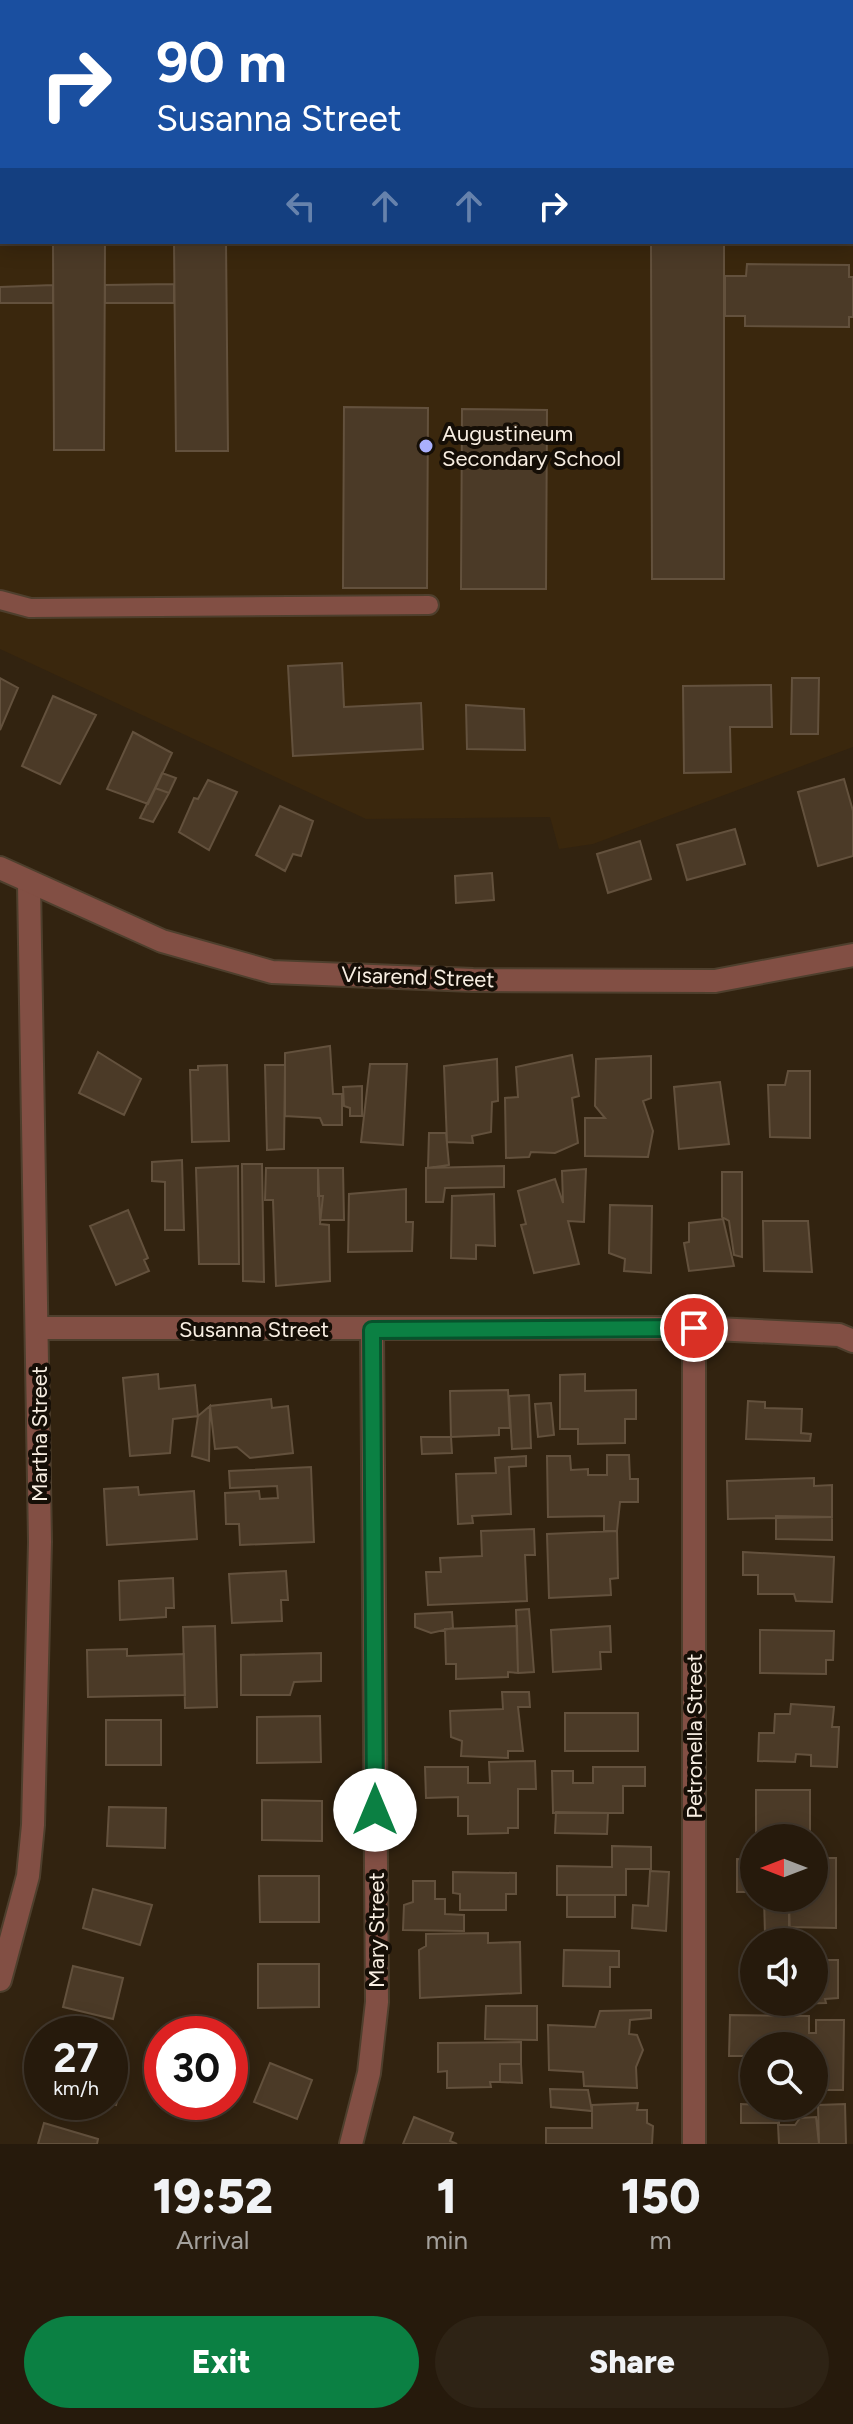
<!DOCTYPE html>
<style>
:root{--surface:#261a0c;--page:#2e2315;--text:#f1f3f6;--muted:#a4a19d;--line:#42382d;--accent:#0b8043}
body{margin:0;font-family:Figtree,sans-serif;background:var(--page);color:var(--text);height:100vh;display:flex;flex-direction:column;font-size:30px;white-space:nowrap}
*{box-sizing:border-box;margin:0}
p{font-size:26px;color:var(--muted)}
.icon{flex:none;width:44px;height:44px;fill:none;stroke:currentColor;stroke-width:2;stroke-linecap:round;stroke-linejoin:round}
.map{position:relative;height:2144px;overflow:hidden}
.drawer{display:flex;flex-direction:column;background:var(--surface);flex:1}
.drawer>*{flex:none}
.banner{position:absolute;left:0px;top:0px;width:854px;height:244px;box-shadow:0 4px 20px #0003,0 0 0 2px var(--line);background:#1a4fa0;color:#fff;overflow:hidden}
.needle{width:52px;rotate:270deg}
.tools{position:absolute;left:740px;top:1824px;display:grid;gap:16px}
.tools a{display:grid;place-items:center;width:88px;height:88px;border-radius:50%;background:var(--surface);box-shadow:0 4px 20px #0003,0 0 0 2px var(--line);font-size:40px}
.speed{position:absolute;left:24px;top:2016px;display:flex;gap:16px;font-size:40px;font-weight:700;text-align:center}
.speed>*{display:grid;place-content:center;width:104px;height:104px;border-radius:50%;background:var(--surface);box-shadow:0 4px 20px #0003,0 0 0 2px var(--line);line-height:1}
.speed small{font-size:20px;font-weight:400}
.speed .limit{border:12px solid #d22;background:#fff;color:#111}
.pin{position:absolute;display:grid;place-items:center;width:68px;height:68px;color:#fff;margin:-34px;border:4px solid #fff;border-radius:50%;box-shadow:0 2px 8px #0007}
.me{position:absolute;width:88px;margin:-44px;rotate:0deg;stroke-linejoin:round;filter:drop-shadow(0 0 6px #0008)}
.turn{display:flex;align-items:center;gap:28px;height:168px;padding:0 24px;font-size:36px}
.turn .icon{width:104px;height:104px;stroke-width:2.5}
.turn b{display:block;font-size:56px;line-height:68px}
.lanes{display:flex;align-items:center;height:76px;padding:0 24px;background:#0003;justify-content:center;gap:40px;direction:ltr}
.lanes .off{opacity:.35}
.eta{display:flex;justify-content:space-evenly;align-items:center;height:136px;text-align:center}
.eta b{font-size:48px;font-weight:800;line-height:56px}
.cta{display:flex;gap:16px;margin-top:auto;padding:16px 24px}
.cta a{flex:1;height:92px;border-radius:48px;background:var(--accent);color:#fff;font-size:32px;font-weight:800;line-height:92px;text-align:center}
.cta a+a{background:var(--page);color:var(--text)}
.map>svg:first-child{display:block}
.built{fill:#3a270d;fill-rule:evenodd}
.building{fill:#4b3a27;stroke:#63513d;stroke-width:2}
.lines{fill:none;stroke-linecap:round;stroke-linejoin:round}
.service-casing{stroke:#4e3f2d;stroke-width:22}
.minor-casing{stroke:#4e3f2d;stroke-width:26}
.tertiary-casing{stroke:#4e3f2d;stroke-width:26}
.service{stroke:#824f44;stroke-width:18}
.minor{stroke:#824f44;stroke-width:22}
.tertiary{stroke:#824f44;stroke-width:22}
.route-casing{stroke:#07532c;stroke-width:20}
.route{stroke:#0b8043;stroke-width:14}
.poi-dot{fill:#aab0fc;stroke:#150e06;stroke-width:3}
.labels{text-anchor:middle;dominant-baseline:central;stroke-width:8;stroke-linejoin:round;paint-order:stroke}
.poi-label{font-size:22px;fill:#f8eee2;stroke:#150e06;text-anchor:start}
.street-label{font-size:22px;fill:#f8eee2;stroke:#150e06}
</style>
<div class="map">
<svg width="853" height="2144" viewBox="0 0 853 2144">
<rect width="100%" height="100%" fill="#322310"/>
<path class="built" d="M 0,0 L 853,0 L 853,747 L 593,844 L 559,849 L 550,817 L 366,819 L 0,649 ZM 2,2 L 852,2 L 852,242 L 2,242 Z"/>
<path class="building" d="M 53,242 L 105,242 L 104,450 L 54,450 Z
M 174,242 L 226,242 L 228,451 L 176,451 Z
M 651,242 L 724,242 L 724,579 L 652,579 Z
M 747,264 L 849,265 L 849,277 L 853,277 L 853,317 L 849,317 L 849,327 L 745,326 L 745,316 L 725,316 L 725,276 L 746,276 Z
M 174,284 L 174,303 L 105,303 L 105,285 Z
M 53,285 L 53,303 L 0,303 L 0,287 Z
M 344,407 L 428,408 L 427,588 L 343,588 Z
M 462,409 L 547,410 L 546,589 L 461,589 Z
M 342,663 L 344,707 L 421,703 L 423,749 L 293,756 L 288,666 Z
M 0,678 L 18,688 L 0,730 Z
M 792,678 L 819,678 L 818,734 L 791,734 Z
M 771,685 L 772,727 L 730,727 L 731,772 L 684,773 L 683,686 Z
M 53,696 L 96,715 L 60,784 L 22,766 Z
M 466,705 L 524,709 L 525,750 L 467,749 Z
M 133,732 L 172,753 L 148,804 L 107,789 Z
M 162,773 L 176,778 L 169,793 L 155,788 Z
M 844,779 L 853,811 L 853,856 L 818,866 L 798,792 Z
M 208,780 L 237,792 L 209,850 L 179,832 L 194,798 L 198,799 Z
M 155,788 L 169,793 L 153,822 L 140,818 Z
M 280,806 L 313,821 L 301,856 L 293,854 L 285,871 L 256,855 Z
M 735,829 L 745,864 L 687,880 L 677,845 Z
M 640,841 L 651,879 L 608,893 L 597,854 Z
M 492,873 L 494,900 L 456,903 L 455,876 Z
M 330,1046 L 333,1094 L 342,1094 L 342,1125 L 323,1125 L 320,1118 L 285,1116 L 285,1053 Z
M 98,1052 L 141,1079 L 124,1115 L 79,1093 Z
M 572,1055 L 579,1096 L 572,1098 L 578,1143 L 555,1153 L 531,1152 L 529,1157 L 506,1158 L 505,1098 L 518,1097 L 516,1067 Z
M 651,1056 L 651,1098 L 643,1101 L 653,1131 L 648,1157 L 585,1156 L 585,1118 L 605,1118 L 595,1106 L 596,1059 Z
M 497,1059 L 498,1101 L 492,1102 L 491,1132 L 472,1136 L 473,1143 L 447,1142 L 444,1066 Z
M 370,1064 L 407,1064 L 403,1145 L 361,1142 Z
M 227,1065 L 229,1141 L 192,1142 L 190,1070 L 198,1070 L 198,1066 Z
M 265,1065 L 285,1065 L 284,1149 L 267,1150 Z
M 788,1071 L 810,1071 L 810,1138 L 770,1137 L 768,1085 L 785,1085 Z
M 720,1082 L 729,1144 L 679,1149 L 674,1087 Z
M 362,1086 L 362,1116 L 350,1116 L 350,1108 L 344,1106 L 343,1087 Z
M 429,1133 L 446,1133 L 449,1165 L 428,1168 Z
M 182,1160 L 184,1230 L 165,1230 L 165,1182 L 152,1181 L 152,1162 Z
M 242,1164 L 262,1164 L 264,1282 L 243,1281 Z
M 238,1166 L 239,1264 L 199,1264 L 196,1168 Z
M 504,1166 L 504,1187 L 445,1188 L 443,1202 L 426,1202 L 426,1168 Z
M 266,1168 L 318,1168 L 318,1196 L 323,1196 L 320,1224 L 329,1225 L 330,1281 L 276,1286 L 273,1200 L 265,1200 Z
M 318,1168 L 343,1168 L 344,1220 L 320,1220 Z
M 586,1169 L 584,1222 L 568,1221 L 579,1264 L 534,1273 L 521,1225 L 526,1224 L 518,1191 L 555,1179 L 563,1203 L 562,1171 Z
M 722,1172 L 742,1172 L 742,1257 L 734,1255 L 729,1221 L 722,1217 Z
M 406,1189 L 406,1222 L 413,1222 L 412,1251 L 348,1252 L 349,1194 Z
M 494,1194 L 495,1246 L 476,1245 L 476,1259 L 451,1258 L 452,1196 Z
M 610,1205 L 652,1206 L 651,1273 L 624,1271 L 625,1259 L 609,1253 Z
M 128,1210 L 148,1258 L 144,1260 L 149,1271 L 116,1285 L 90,1226 Z
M 723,1219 L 734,1266 L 689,1271 L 684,1243 L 689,1242 L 689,1223 Z
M 763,1221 L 808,1221 L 812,1272 L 764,1271 Z
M 158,1374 L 159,1389 L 195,1385 L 198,1416 L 173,1419 L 170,1453 L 130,1456 L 123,1378 Z
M 585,1374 L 585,1391 L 636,1390 L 636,1419 L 625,1419 L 625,1443 L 578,1444 L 578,1429 L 560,1429 L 560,1375 Z
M 508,1390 L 510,1428 L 499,1428 L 499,1435 L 451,1437 L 450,1391 Z
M 529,1395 L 531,1448 L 512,1449 L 509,1396 Z
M 271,1399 L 272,1408 L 288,1406 L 293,1453 L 250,1458 L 237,1447 L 215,1449 L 210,1406 Z
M 748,1401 L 765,1402 L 765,1408 L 802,1409 L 801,1433 L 811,1434 L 810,1441 L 746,1439 Z
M 551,1403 L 554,1435 L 538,1437 L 535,1404 Z
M 210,1406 L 209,1461 L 192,1456 L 198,1416 Z
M 421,1437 L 451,1437 L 452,1453 L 422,1454 Z
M 607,1455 L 629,1455 L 630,1479 L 638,1479 L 638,1502 L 620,1502 L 617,1531 L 604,1531 L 604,1516 L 548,1517 L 547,1456 L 570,1456 L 571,1470 L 588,1469 L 588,1475 L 607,1475 Z
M 526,1456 L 526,1466 L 509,1467 L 511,1514 L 472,1516 L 473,1523 L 458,1524 L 456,1474 L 496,1473 L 495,1458 Z
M 311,1467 L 314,1542 L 240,1545 L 239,1524 L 226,1524 L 225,1493 L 259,1491 L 260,1499 L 278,1498 L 277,1486 L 230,1488 L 229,1471 Z
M 814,1478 L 814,1486 L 832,1485 L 832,1517 L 728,1519 L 727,1481 Z
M 138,1487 L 139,1495 L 194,1491 L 197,1539 L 107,1545 L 104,1489 Z
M 776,1516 L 832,1517 L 832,1540 L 776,1539 Z
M 534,1529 L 535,1555 L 525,1555 L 527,1601 L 428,1605 L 426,1572 L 441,1572 L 440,1558 L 482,1556 L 481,1531 Z
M 617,1531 L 618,1578 L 610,1579 L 611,1595 L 549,1598 L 547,1534 Z
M 743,1552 L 834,1557 L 832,1602 L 796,1601 L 794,1594 L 758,1594 L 758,1575 L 743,1575 Z
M 286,1571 L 288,1600 L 281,1600 L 282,1621 L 232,1623 L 229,1574 Z
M 173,1578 L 174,1608 L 166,1608 L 166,1617 L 120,1620 L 119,1581 Z
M 529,1609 L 534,1672 L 518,1673 L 516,1610 Z
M 452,1612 L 453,1628 L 431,1633 L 415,1627 L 415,1614 Z
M 215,1626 L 217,1707 L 185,1708 L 183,1627 Z
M 517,1626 L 518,1673 L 508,1672 L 508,1677 L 456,1679 L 456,1664 L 446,1664 L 445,1629 Z
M 610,1626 L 611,1652 L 600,1652 L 601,1669 L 553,1672 L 551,1630 Z
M 760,1630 L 834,1631 L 833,1660 L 826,1660 L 826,1674 L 760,1673 Z
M 127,1649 L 127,1656 L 184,1654 L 185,1695 L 88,1697 L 87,1650 Z
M 321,1653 L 321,1681 L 294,1682 L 290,1695 L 241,1695 L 241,1655 Z
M 502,1692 L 529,1692 L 530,1707 L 518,1707 L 523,1751 L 508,1751 L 508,1758 L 461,1756 L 462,1741 L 451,1737 L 450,1711 L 503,1709 Z
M 791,1704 L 834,1707 L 832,1727 L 839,1727 L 837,1767 L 811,1766 L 811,1755 L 796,1754 L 795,1762 L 758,1761 L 759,1733 L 774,1733 L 775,1714 L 790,1714 Z
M 565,1713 L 638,1713 L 638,1751 L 565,1751 Z
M 320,1716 L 321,1762 L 257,1763 L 257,1717 Z
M 106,1720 L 161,1720 L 161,1765 L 106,1765 Z
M 535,1761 L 536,1789 L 518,1789 L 518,1828 L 508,1828 L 508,1833 L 468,1834 L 468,1816 L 458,1816 L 458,1797 L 426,1798 L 425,1767 L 468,1767 L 468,1783 L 490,1783 L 489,1762 Z
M 593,1767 L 645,1767 L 645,1786 L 623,1786 L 623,1813 L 553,1813 L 552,1771 L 573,1771 L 573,1783 L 593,1783 Z
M 756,1790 L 810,1790 L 810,1836 L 756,1836 Z
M 262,1800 L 322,1801 L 322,1841 L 262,1840 Z
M 109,1807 L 166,1808 L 165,1848 L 107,1846 Z
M 556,1812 L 608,1813 L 607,1834 L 555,1833 Z
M 612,1846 L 651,1847 L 651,1869 L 626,1869 L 626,1895 L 557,1895 L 557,1866 L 612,1867 Z
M 814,1858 L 836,1858 L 836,1928 L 789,1927 L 789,1904 L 783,1905 L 782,1898 L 814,1898 Z
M 737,1859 L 754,1860 L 754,1892 L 737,1892 Z
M 650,1871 L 669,1872 L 666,1931 L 632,1928 L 633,1905 L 648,1906 Z
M 453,1872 L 516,1873 L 516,1894 L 506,1894 L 506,1910 L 460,1910 L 460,1894 L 453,1893 Z
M 259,1876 L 319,1876 L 319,1922 L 260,1922 Z
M 413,1881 L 435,1881 L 435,1899 L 445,1899 L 445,1914 L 464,1915 L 464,1931 L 403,1930 L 404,1905 L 413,1902 Z
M 93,1889 L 152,1905 L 140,1945 L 83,1928 Z
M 567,1895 L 615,1895 L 615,1917 L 567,1917 Z
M 764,1898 L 782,1898 L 783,1905 L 789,1904 L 790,1933 L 765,1934 Z
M 488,1933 L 488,1943 L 520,1942 L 521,1993 L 420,1998 L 419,1950 L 426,1946 L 426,1934 Z
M 564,1950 L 619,1951 L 619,1967 L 610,1967 L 610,1987 L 563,1986 Z
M 814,1953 L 819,1960 L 838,1960 L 838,1998 L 825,1999 L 826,2003 L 788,2004 L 814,2002 Z
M 258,1964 L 319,1964 L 319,2007 L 258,2008 Z
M 73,1966 L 123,1978 L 113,2019 L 63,2007 Z
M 486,2006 L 537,2006 L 537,2040 L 485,2039 Z
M 651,2010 L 651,2018 L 630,2020 L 629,2034 L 637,2035 L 643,2050 L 636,2067 L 637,2088 L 584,2086 L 583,2072 L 549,2070 L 548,2025 L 595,2027 L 600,2011 Z
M 730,2015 L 809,2016 L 809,2033 L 816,2033 L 816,2020 L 844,2020 L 843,2090 L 814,2090 L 814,2046 L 754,2046 L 754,2056 L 729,2056 Z
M 521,2042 L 521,2064 L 500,2064 L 500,2082 L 490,2082 L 491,2087 L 447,2088 L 447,2071 L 438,2072 L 438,2043 Z
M 110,2059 L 128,2064 L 116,2105 L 107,2102 L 110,2102 Z
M 270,2063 L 312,2080 L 297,2119 L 254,2102 Z
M 500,2064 L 521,2064 L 522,2083 L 500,2082 Z
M 746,2081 L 754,2081 L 754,2097 L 746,2097 Z
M 550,2089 L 588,2090 L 592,2111 L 551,2107 Z
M 638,2103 L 637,2110 L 647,2110 L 647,2123 L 653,2126 L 652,2144 L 546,2144 L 546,2128 L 592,2128 L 592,2105 Z
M 741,2104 L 779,2106 L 779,2123 L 741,2123 Z
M 845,2104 L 846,2144 L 819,2144 L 818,2105 Z
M 414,2117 L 453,2133 L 450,2141 L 457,2144 L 403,2144 Z
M 816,2117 L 819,2144 L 779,2144 L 778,2125 L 795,2125 L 800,2118 Z
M 44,2123 L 98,2139 L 97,2144 L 38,2144 Z"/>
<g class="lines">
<g class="service-casing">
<path id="service" d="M 0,600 L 30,608 L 429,605"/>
</g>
<g class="minor-casing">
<path id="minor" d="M 38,1328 L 694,1328 L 839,1335 L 853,1341
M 694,1328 L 694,2144
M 0,1980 L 28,1876 L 33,1825 L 40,1542 L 29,884
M 351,2144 L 369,2073 L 377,2002 L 372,1330"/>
</g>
<g class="tertiary-casing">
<path id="tertiary" d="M 0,868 L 162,941 L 272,972 L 473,980 L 715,981 L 853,955"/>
</g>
<use href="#service" class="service"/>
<use href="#minor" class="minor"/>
<use href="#tertiary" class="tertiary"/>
</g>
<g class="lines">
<g class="route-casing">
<path id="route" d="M 375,1810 L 372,1330 L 694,1328"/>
</g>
<use href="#route" class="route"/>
</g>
<circle class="poi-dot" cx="426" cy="446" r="8"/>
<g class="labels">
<g class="poi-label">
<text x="442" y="433">Augustineum<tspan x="442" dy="25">Secondary School</tspan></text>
</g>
<g class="street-label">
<text transform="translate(418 977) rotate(2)">Visarend Street</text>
<text x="254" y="1329">Susanna Street</text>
<text transform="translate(39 1434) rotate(-90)">Martha Street</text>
<text transform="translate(694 1736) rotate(-90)">Petronella Street</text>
<text transform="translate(376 1930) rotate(-90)">Mary Street</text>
</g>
</g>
</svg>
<div class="tools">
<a><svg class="needle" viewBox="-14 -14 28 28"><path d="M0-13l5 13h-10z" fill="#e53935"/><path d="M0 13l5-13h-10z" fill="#a4a19d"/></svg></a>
<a><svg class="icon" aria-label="sound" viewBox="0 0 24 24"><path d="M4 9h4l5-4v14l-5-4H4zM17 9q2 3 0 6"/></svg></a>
<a><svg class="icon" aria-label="search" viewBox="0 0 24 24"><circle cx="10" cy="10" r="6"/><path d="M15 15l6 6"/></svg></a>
</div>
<div class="speed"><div>27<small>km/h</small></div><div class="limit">30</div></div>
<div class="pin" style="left:694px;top:1328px;background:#d93025"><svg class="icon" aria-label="arrive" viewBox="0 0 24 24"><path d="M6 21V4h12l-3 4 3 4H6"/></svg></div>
<svg class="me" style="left:375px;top:1810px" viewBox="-20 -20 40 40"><circle r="19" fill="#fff"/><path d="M0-13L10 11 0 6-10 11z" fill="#0b8043"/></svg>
<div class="banner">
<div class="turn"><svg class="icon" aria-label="right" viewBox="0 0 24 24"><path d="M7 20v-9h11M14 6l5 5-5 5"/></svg><div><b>90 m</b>Susanna Street</div></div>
<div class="lanes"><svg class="icon off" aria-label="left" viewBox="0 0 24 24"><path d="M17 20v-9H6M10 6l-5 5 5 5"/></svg><svg class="icon off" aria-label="ahead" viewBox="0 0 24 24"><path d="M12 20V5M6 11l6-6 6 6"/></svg><svg class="icon off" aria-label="ahead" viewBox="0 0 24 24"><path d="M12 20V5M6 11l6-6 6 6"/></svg><svg class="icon" aria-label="right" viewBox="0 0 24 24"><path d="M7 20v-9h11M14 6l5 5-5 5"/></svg></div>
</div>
</div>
<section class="drawer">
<div class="eta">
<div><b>19:52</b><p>Arrival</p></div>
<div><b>1</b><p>min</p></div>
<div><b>150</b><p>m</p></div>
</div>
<div class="cta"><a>Exit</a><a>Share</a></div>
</section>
